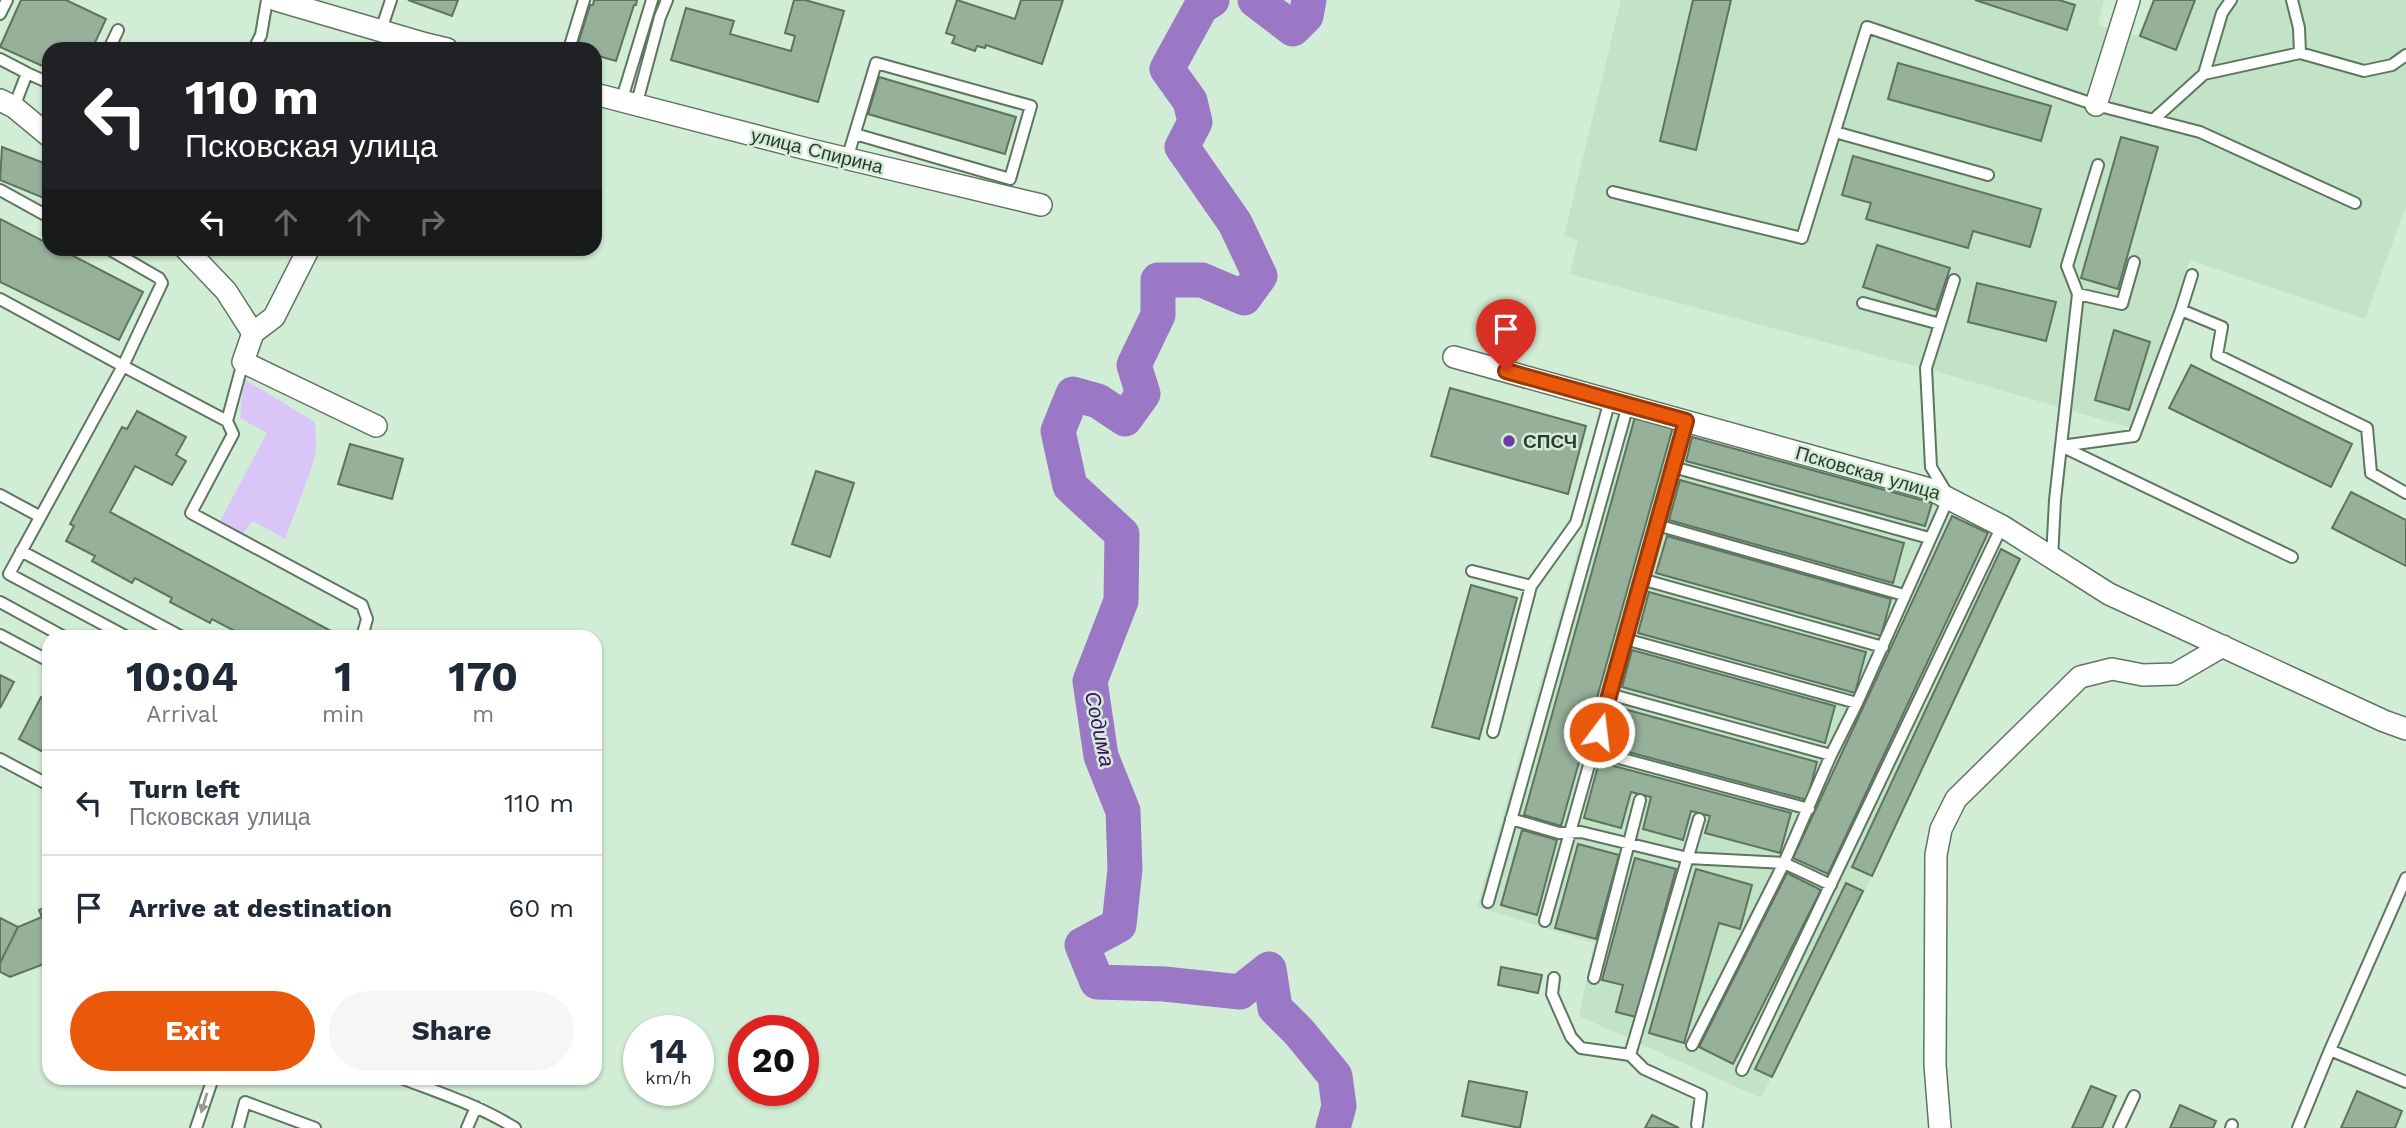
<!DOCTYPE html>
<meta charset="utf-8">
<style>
:root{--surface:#fff;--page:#f6f6f7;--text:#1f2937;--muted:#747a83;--line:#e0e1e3;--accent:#ea580c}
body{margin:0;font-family:"Work Sans",sans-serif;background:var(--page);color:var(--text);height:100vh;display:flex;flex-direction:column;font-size:26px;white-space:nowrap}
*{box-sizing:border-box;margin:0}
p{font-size:23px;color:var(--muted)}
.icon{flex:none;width:38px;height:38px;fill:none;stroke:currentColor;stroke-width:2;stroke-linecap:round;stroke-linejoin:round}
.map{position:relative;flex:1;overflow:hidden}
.panel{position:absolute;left:42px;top:630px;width:560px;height:455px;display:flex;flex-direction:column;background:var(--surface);border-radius:21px;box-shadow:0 2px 5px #0004}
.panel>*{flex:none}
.hud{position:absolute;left:42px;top:42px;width:560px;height:214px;border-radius:21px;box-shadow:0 2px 5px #0004;background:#202124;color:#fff;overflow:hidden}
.speed{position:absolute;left:623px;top:1015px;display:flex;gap:14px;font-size:35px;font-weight:700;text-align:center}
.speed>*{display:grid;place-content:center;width:91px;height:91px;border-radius:50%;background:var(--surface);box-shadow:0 2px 5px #0004;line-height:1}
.speed small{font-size:18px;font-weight:400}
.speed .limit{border:10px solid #d22;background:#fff;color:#111}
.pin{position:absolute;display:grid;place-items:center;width:60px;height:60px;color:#fff;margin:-72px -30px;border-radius:50% 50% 50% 0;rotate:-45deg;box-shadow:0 0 7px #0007}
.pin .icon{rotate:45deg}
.me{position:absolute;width:77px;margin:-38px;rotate:15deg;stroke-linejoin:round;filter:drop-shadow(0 0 5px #0008)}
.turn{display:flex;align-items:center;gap:24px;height:147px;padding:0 28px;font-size:32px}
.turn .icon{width:91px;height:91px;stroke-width:2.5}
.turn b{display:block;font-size:49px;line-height:60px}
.lanes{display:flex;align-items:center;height:66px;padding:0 28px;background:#0003;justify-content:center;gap:35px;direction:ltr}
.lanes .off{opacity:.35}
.eta{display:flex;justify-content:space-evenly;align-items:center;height:119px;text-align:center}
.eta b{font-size:42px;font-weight:700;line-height:49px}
.cta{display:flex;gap:14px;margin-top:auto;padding:14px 28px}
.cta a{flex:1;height:80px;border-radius:42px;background:var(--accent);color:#fff;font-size:28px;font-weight:700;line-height:80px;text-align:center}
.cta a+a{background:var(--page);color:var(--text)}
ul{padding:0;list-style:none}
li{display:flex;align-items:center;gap:21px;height:105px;padding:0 28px;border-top:2px solid var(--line)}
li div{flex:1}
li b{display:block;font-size:26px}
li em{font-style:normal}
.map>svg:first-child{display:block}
.built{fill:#c3e3c6}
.green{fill:#d9c5f7}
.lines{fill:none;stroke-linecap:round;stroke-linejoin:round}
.river{stroke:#9a78c6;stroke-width:35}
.building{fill:#96b099;stroke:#5d745f;stroke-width:2}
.lane-casing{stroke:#5e7660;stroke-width:14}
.street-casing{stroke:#5e7660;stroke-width:24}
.lane{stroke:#fff;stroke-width:10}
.street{stroke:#fff;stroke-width:21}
.oneway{fill:#979c98}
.route-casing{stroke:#983908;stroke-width:18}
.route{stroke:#ea580c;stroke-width:12}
.poi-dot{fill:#7337ac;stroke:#d2edd5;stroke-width:2.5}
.labels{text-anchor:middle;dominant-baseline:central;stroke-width:5;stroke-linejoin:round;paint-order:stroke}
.street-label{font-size:19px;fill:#2f3930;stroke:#d2edd5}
.poi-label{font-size:19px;font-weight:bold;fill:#2f3930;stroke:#d2edd5;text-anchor:start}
.water-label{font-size:21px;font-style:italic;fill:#40086a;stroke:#d2edd5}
</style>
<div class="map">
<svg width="2406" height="1128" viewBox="0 0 2406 1128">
<rect width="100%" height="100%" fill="#d2edd5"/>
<path class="built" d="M 1621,0 L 2104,0 L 2098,25 L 2140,36 L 2154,0 L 2406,0 L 2406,206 L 2365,319 L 2190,260 L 2131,428 L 1949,375 L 1570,274 L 1578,240 L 1564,236 Z
M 1635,417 L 1673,427 L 1692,437 L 1932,503 L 1952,516 L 1988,533 L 2001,549 L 2020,559 L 1872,876 L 1761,1098 L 1579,1016 L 1594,943 L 1477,907 L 1614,421 Z"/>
<path class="green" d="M 244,379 L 315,422 L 316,448 L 313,464 L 285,539 L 253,521 L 243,533 L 234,533 L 218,525 L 267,433 L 240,418 Z"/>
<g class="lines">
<path class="river" d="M 1212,0 L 1201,7 L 1167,69 L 1190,101 L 1195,122 L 1182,147 L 1235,223 L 1260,276 L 1244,298 L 1202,280 L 1158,280 L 1158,315 L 1134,365 L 1143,394 L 1125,419 L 1098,401 L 1073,394 L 1058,431 L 1070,486 L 1122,534 L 1121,601 L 1090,681 L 1101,756 L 1123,811 L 1125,869 L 1119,925 L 1082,945 L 1097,982 L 1164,984 L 1240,992 L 1269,969 L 1275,1008 L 1299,1032 L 1335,1076 L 1339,1106 L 1333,1128
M 1255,0 L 1293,29 L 1306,16 L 1309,0"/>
</g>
<path class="building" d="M 21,0 L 66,0 L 106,19 L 92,49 L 49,49 L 49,69 L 0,47 Z
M 408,0 L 458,0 L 452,16 Z
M 594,0 L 637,0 L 636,5 L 634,5 L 616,61 L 595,55 L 595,49 L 577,47 L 590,5 L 593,5 Z
M 794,0 L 805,0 L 844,11 L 818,102 L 671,60 L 686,8 L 734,21 L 730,34 L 791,51 L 795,36 L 785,33 Z
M 957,0 L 1015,19 L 1021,0 L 1063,0 L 1042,64 L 986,45 L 985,48 L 977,46 L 975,51 L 952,43 L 955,36 L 946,33 Z
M 1693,0 L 1731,0 L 1696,150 L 1660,141 Z
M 1975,0 L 2059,0 L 2075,5 L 2067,30 Z
M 2154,0 L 2195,0 L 2176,50 L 2140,36 Z
M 1898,63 L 2051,106 L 2041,141 L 1888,99 Z
M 879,77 L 1016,117 L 1005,154 L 868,114 Z
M 2121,137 L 2158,147 L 2118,289 L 2081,278 Z
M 2,147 L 49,165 L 49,190 L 46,199 L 0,180 Z
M 1853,156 L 2041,209 L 2030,247 L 1973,231 L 1968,248 L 1866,219 L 1871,203 L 1842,195 Z
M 0,219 L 49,244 L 49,248 L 58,248 L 143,292 L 119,340 L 0,282 Z
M 1877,245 L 1950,268 L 1936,310 L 1863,287 Z
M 1977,283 L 2056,302 L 2046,341 L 1968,322 Z
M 2114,330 L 2150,342 L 2129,410 L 2095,400 Z
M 2191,365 L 2352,444 L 2331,487 L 2169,408 Z
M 1450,388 L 1586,426 L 1568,494 L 1431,456 Z
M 137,411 L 186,437 L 176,455 L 186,461 L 172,485 L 135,466 L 110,512 L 342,637 L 246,637 L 212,619 L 210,623 L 170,602 L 172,598 L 135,578 L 132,583 L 92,561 L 95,556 L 66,541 L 74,526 L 70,524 L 122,427 L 127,429 Z
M 1635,417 L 1673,427 L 1561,826 L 1524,815 Z
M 1692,437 L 1932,503 L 1925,526 L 1686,461 Z
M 350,444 L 403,459 L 392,499 L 338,484 Z
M 816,471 L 854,483 L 830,557 L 792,544 Z
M 1680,480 L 1904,543 L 1893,583 L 1669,520 Z
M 2351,492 L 2406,520 L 2406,566 L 2332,528 Z
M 1952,516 L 1988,533 L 1828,874 L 1793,858 Z
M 1667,536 L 1891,599 L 1881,636 L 1656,573 Z
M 2001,549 L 2020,559 L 1872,876 L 1852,867 Z
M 1471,585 L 1517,598 L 1479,739 L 1432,727 Z
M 1649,592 L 1866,652 L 1855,693 L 1638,633 Z
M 1632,650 L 1835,706 L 1825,743 L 1622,687 Z
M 0,675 L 14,682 L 0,708 Z
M 41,697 L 49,702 L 49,755 L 19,739 Z
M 1617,707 L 1817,762 L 1807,800 L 1606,746 Z
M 1599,762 L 1791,813 L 1780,853 L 1705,833 L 1710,816 L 1691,811 L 1683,840 L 1643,829 L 1651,797 L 1631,792 L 1621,828 L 1584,818 Z
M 1522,830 L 1557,840 L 1537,915 L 1501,905 Z
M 1578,844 L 1619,855 L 1596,939 L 1555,928 Z
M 1635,858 L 1676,869 L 1636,1017 L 1616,1012 L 1623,985 L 1602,980 Z
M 1696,869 L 1752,885 L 1740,929 L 1719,923 L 1684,1043 L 1649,1033 Z
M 1787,873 L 1821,890 L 1733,1064 L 1699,1047 Z
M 1846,883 L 1863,891 L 1772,1077 L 1755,1069 Z
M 49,906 L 49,962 L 10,977 L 0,972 L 0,963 L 18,927 L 42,917 L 39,910 Z
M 0,918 L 18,927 L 0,963 Z
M 1501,967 L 1542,975 L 1538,993 L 1498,985 Z
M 1469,1081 L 1527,1092 L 1520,1128 L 1462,1116 Z
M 2091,1086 L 2116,1096 L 2102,1128 L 2072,1128 Z
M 2357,1091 L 2402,1111 L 2395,1128 L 2341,1128 Z
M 2180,1105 L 2216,1121 L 2213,1128 L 2170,1128 Z
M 1652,1115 L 1679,1128 L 1645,1128 Z"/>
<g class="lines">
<g class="lane-casing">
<path id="lane" d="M 0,14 L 7,0
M 381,30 L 391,0
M 109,49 L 118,30
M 254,49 L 261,35 L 267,0
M 569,49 L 584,0
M 2300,53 L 2364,71 L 2392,65 L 2406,55
M 0,59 L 27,73 L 14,107
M 27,73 L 49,83
M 2204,74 L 2300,53 L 2299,28 L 2292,0
M 621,102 L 652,0
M 636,106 L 660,17 L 667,0
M 2153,120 L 2204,74 L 2222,13 L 2231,0
M 1835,132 L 1988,175
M 847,159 L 876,63 L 1031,106 L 1010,179 L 855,134
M 2098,165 L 2067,266 L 2078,294 L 2061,446 L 2134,436 L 2181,310 L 2222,327 L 2217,355 L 2367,428 L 2371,473 L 2406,493
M 0,190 L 49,217
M 1613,192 L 1802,238 L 1867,27 L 2096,105 L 2200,132 L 2355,203
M 2078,294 L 2122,304 L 2134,262
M 0,299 L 123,366 L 162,283 L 159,278 L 107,248
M 1863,303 L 1940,324
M 2181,310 L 2192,275
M 243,362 L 227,421 L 233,434 L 191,513 L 362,605 L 367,619 L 362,637
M 1673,467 L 1929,538
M 0,495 L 39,516
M 1657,525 L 1904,595
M 21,551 L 182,637
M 2052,559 L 2055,500 L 2061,446 L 2292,557
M 1472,571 L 1531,586
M 1641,579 L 1883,647
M 0,602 L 64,637
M 0,635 L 49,661
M 127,637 L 9,574 L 123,366 L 227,421
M 1625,639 L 1857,703
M 1609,694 L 1831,755
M 1493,732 L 1531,586 L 1576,523 L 1610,400
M 1593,751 L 1809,809
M 0,759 L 49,785
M 1511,819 L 1559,833 L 1581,832 L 1688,858 L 1784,863 L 1831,885
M 2406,878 L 2330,1050 L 2406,1082
M 1488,902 L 1628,405
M 1545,921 L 1686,421
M 1554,978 L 1552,994 L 1571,1037 L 1581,1048 L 1630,1055 L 1644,1069 L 1701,1095 L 1697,1125
M 1594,978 L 1640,800
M 1692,1045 L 1784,863 L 1831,755 L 1857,703 L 1949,497 L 1931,467 L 1926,368 L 1954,280
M 1630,1055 L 1699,819
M 1742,1070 L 2002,526
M 401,1078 C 440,1093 480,1106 515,1128
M 196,1128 L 213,1078
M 238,1128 L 245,1102 L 315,1128
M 467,1128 L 476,1107
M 2119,1128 L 2134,1096
M 2231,1128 L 2232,1125
M 2298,1128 L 2330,1050"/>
</g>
<g class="street-casing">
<path id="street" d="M 276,0 L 426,44
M 423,49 L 426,44 L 447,49
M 595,94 L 807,149 L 1041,205
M 0,100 L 14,107 L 49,136
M 2096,105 L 2129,0
M 185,248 L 226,291 L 253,333 L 243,362 L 376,426
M 253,333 L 274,317 L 309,248
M 1454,357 L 1930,489 L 2002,526 L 2109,594 L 2384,721 L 2406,729
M 1940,1128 L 1935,1065 L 1936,855 L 1941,829 L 1956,799 L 2080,677 L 2112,669 L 2143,675 L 2175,674 L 2223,646"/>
</g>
<use href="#lane" class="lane"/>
<use href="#street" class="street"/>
</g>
<defs><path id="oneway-solid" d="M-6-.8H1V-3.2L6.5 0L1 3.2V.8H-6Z" transform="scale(1.75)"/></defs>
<use class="oneway" href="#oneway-solid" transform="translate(204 1103) rotate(107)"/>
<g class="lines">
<g class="route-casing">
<path id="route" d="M 1506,371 L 1686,421 L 1599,732"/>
</g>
<use href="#route" class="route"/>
</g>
<circle class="poi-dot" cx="1509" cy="441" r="7"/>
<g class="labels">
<g class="street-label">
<text transform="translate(817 151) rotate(14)">улица Спирина</text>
<text transform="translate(1868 473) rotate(16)">Псковская улица</text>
</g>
<g class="poi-label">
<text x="1523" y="441">СПСЧ</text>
</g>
<g class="water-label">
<text transform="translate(1100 729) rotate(78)">Содима</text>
</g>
</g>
</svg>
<div class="speed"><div>14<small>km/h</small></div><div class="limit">20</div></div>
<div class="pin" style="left:1506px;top:371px;background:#d93025"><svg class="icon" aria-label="arrive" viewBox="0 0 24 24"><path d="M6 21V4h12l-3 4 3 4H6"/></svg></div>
<svg class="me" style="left:1599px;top:732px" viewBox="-20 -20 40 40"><circle r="17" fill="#ea580c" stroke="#fff" stroke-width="3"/><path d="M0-11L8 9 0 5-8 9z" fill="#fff"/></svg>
<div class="hud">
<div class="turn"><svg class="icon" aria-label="left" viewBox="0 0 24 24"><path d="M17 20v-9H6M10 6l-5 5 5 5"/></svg><div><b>110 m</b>Псковская улица</div></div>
<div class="lanes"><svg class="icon" aria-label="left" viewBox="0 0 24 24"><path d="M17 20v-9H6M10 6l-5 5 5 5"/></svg><svg class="icon off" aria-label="ahead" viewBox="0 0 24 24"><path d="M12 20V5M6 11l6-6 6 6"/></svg><svg class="icon off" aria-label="ahead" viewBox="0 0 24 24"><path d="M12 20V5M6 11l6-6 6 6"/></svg><svg class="icon off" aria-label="right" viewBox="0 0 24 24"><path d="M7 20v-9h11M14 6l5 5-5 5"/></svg></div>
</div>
<section class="panel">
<div class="eta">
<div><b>10:04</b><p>Arrival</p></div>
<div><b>1</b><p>min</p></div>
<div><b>170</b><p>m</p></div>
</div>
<ul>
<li><svg class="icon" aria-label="left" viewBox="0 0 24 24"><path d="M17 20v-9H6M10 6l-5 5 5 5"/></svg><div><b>Turn left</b><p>Псковская улица</p></div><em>110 m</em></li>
<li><svg class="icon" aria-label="arrive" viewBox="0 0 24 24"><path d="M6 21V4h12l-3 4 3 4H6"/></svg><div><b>Arrive at destination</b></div><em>60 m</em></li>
</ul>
<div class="cta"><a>Exit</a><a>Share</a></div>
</section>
</div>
